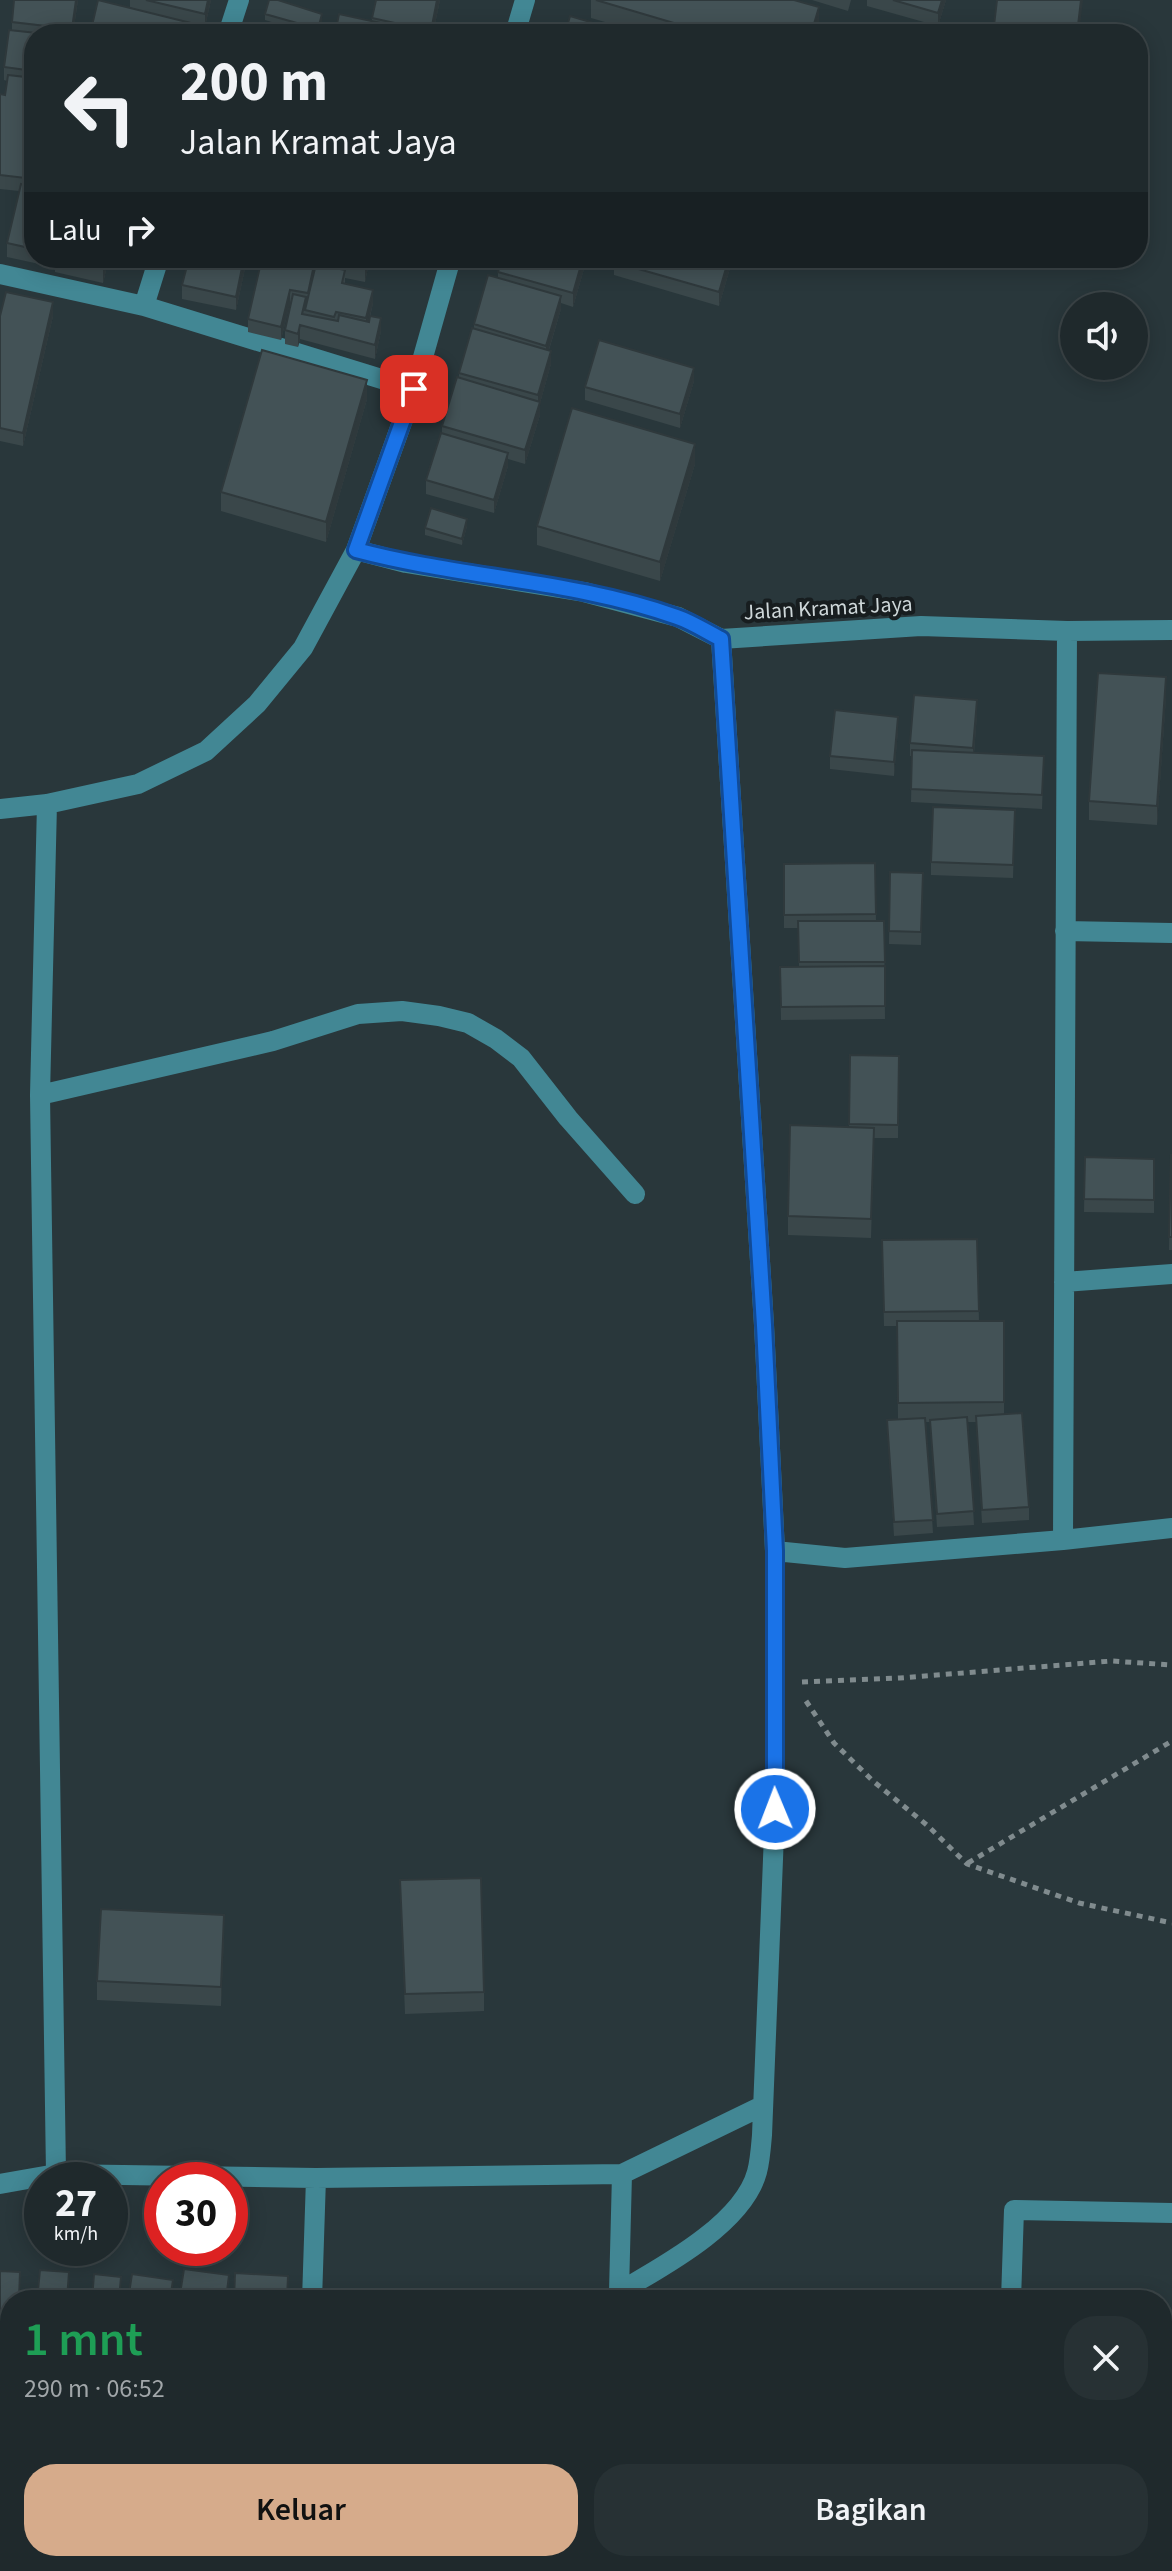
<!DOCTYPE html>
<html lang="id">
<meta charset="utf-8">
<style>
:root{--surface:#1f292c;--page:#273134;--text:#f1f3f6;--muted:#a1a6a9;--line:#3c4548;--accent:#d6ab8b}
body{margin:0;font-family:"Source Sans 3",sans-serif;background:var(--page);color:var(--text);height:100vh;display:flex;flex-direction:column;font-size:30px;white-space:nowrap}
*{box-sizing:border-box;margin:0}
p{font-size:26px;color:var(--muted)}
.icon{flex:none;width:44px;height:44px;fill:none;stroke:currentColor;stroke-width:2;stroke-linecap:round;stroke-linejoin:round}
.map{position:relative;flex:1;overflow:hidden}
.panel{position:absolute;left:0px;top:2290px;width:1172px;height:282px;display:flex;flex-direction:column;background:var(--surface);border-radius:32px 32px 0 0;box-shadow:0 4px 20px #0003,0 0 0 2px var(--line)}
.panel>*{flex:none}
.top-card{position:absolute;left:24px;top:24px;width:1124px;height:244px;border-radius:32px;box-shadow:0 4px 20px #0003,0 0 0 2px var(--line);background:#1f292c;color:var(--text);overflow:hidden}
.tools{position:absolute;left:1060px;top:292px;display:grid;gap:16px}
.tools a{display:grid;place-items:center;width:88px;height:88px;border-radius:50%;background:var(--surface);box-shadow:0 4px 20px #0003,0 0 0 2px var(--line);font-size:40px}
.speed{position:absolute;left:24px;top:2162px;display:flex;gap:16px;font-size:40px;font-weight:700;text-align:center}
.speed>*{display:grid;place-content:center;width:104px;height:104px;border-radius:50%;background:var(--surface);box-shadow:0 4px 20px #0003,0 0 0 2px var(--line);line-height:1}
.speed small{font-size:20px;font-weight:400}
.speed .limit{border:12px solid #d22;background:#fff;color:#111}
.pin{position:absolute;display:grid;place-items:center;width:68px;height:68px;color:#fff;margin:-34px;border-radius:16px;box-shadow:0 4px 12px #0006}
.me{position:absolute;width:88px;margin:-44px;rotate:359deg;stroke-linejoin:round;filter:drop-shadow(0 0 6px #0008)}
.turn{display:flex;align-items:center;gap:28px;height:168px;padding:0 24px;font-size:36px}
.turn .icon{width:104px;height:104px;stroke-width:2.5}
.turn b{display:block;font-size:56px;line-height:68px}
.then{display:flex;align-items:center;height:76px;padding:0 24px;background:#0003;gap:16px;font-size:30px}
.round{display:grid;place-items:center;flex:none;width:84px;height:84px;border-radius:32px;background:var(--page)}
.head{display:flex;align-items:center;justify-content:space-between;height:136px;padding:0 24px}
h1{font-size:48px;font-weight:600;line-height:60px;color:#1e9e55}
.cta{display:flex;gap:16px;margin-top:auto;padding:16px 24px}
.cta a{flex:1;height:92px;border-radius:32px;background:var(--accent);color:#111;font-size:32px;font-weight:600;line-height:92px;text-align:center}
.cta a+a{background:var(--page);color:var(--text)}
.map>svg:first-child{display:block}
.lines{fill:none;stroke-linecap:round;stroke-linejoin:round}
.path{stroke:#808b8e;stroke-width:5;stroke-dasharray:6 6;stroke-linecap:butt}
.minor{stroke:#428794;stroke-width:20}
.wall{fill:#3a474a}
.shaded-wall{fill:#2f393c}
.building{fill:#435256;stroke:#2f393c;stroke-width:2}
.route-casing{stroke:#114b97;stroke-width:20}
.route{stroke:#1a73e8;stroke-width:14}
.labels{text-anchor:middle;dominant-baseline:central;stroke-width:8;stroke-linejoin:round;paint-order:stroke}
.street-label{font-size:22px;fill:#ced7d9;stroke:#171d1f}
</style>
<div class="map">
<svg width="1172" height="2571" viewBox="0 0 1172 2571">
<rect width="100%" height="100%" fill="#29373b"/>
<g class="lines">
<path class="path" d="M 802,1682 L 900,1678 L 1112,1661 L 1172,1665
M 806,1701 L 834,1743 L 873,1781 L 928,1826 L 967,1864 L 1079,1903 L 1172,1923
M 968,1863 L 1172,1741"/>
<path class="minor" d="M 228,34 L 239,0
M 515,34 L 525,0
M 0,274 L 144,306 L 414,389
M 144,306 L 159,258
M 356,550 L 406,563 L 584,592 L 678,617 L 721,639 L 921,626 L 1067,631 L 1172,630
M 47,804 L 40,1095 L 56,2174
M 0,809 L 47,804 L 138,784 L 206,751 L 257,704 L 303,648 L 356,550 L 414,389 L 451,258
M 1065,931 L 1172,933
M 40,1095 L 273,1041 L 358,1014 L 402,1011 L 439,1016 L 468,1023 L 496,1039 L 521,1058 L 568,1118 L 635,1194
M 1064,1282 L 1172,1274
M 1063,1540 L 1067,631
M 775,1551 L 845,1558 L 1063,1540 L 1172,1528
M 0,2184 L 56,2174 L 316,2178 L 622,2174 L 762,2106
M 619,2292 L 622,2174
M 312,2300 L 316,2178
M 618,2300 L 619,2292 C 662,2267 743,2224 757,2172 C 760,2161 761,2147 762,2135 L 775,1809 L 775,1551 L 764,1325 L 721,639
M 1011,2300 L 1014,2210 L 1172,2213
M 0,2374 L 10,2374
M 1162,2492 L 1172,2492
M 613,2562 L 613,2571
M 301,2571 L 302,2562"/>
</g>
<path class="wall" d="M 78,0 L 73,34 L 34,34 L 34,258 L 55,258 L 53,267 L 7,257 L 7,243 L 19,191 L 0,189 L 0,94 L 5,95 L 7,81 L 4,80 L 4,67 L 12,30 L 12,22 Z
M 130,0 L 211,0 L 205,27 L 195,25 L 195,34 L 130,7 Z
M 440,0 L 433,34 L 335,34 L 372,21 L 372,18 Z
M 591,0 L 794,0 L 819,26 L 816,34 L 647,34 L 591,18 Z
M 812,0 L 851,0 L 848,11 Z
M 867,0 L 946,0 L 938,26 L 867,6 Z
M 265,14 L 322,21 L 318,34 L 311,34 L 265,20 Z
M 55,258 L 109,258 L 103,283 L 55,272 Z
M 246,258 L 246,264 L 236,310 L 182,299 L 182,285 Z
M 262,258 L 370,258 L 365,282 L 345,278 L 345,284 L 373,303 L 369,322 L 381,331 L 375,359 L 300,339 L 298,347 L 285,344 L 285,330 L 291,303 L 290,303 L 281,340 L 248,332 L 248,319 Z
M 586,258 L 586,262 L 573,307 L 561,303 L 561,309 L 549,350 L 551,364 L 540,403 L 540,415 L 525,464 L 508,459 L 508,466 L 494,513 L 426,494 L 426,480 L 442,433 L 442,426 L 459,378 L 459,373 L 474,328 L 474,324 L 498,277 L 498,272 Z
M 733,258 L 719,306 L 614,275 L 614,262 Z
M 0,316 L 53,316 L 23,446 L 0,441 Z
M 694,381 L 680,428 L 585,400 L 585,387 Z
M 367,399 L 326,542 L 221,511 L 221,492 Z
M 695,464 L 660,581 L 537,545 L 537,526 Z
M 467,526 L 462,545 L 425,535 L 425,528 Z
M 1166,697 L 1157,825 L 1089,820 L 1089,801 Z
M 977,714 L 974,753 L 1044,756 L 1042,809 L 911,802 L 912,756 L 910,756 L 910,743 Z
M 898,730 L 894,776 L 830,769 L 830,756 Z
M 1015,810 L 1013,878 L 931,875 L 931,862 Z
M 875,863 L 876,921 L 884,921 L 885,1019 L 781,1020 L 780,967 L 799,966 L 798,928 L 784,928 L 784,864 Z
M 890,872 L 923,873 L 921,945 L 889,944 Z
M 850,1055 L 899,1056 L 898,1138 L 874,1138 L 871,1238 L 788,1235 L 788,1216 L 849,1127 Z
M 1171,1155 L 1172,1155 L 1172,1250 L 1169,1250 Z
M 1085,1157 L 1154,1159 L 1154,1213 L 1084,1212 Z
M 977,1239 L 979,1321 L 1004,1321 L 1004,1414 L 1029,1507 L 1029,1520 L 982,1523 L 976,1422 L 968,1422 L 974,1525 L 937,1527 L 930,1422 L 926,1422 L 933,1533 L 894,1536 L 887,1420 L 898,1420 L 897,1326 L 884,1326 L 882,1240 Z
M 400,1880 L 484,1992 L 484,2011 L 405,2014 Z
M 224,1934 L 221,2006 L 97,2000 L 97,1981 Z
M 0,2271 L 10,2300 L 10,2353 L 0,2352 Z
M 0,2412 L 10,2413 L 10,2478 L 0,2477 Z
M 0,2495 L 10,2496 L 10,2562 L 14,2562 L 14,2564 L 0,2563 Z
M 33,2562 L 61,2562 L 61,2566 L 33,2566 Z
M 78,2562 L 107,2562 L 107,2564 Z
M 356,2562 L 421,2562 L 418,2571 L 386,2571 Z"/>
<path class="shaded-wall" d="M 76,0 L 78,0 L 73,34 L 72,34 Z
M 208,0 L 211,0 L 205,27 L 205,14 Z
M 437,0 L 440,0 L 433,34 L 431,34 Z
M 942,0 L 946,0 L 938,26 L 938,13 Z
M 1081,0 L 1083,0 L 1079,34 L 1077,34 Z
M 819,7 L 819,26 L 816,34 L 811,34 Z
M 322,14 L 322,21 L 318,34 L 318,29 Z
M 106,258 L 109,258 L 103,283 L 103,269 Z
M 244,258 L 246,258 L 246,264 L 236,310 L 236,297 Z
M 367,258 L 370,258 L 365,282 L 365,269 Z
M 583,258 L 586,258 L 586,262 L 573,307 L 573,293 Z
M 729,258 L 733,258 L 719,306 L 719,292 Z
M 290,290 L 290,303 L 281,340 L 281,327 Z
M 373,290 L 373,303 L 366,332 L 366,318 Z
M 561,296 L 561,309 L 546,359 L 546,346 Z
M 53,302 L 53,316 L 23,446 L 23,433 Z
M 381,318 L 381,331 L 375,359 L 375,345 Z
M 300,325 L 300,339 L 298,347 L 298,334 Z
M 551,351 L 551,364 L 540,403 L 540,415 L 525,464 L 525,450 L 538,407 L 538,395 Z
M 694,368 L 694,381 L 680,428 L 680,414 Z
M 367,380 L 367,399 L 326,542 L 326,522 Z
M 695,444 L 695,464 L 660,581 L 660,562 Z
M 508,453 L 508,466 L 494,513 L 494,500 Z
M 467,519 L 467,526 L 462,545 L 462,539 Z
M 1166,677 L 1166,697 L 1157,825 L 1157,806 Z
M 977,700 L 977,714 L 973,761 L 973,748 Z
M 898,717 L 898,730 L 894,776 L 894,762 Z
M 224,1915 L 224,1934 L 221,2006 L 221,1987 Z
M 417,2562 L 421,2562 L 418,2571 L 416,2571 Z"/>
<path class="building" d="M 14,0 L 76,0 L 72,29 L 12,22 Z
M 98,0 L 195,24 L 192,34 L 90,34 Z
M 146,0 L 208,0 L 205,14 Z
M 269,0 L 278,0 L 322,14 L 318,29 L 265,14 Z
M 376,0 L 437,0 L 431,31 L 372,18 Z
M 596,0 L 794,0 L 819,7 L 811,34 L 711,34 Z
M 893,0 L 942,0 L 938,13 Z
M 997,0 L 1081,0 L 1077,34 L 993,34 Z
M 339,14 L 390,25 L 389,34 L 335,34 Z
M 570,16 L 631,34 L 565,34 Z
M 9,30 L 46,34 L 34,34 L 34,71 L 4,67 Z
M 8,75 L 34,78 L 34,179 L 0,175 L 0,94 L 5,95 Z
M 21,184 L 34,188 L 34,249 L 7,243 Z
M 55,258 L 106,258 L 103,269 Z
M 189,258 L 244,258 L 236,297 L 182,285 Z
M 262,258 L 296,258 L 296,261 L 314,265 L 308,293 L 290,290 L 281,327 L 248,319 Z
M 314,258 L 367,258 L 365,269 Z
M 502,258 L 583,258 L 573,293 L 498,272 Z
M 615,258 L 729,258 L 719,292 L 614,262 Z
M 316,264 L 345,270 L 342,283 L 373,290 L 366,318 L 336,312 L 334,317 L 305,310 Z
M 488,275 L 561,296 L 546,346 L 474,324 Z
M 6,292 L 53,302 L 23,433 L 0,428 L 0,316 Z
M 293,294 L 306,297 L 302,314 L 338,321 L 339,315 L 369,322 L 370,316 L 381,318 L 375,345 L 300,325 L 298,334 L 285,330 Z
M 472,328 L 551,351 L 538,395 L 459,373 Z
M 599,340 L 694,368 L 680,414 L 585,387 Z
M 262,350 L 367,380 L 326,522 L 221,492 Z
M 457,377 L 540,402 L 525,450 L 442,426 Z
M 572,408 L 695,444 L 660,562 L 537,526 Z
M 441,433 L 508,453 L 494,500 L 426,480 Z
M 431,508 L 467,519 L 462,539 L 425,528 Z
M 1098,673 L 1166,677 L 1157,806 L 1089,801 Z
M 914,695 L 977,700 L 973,748 L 910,743 Z
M 835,710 L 898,717 L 894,762 L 830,756 Z
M 912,750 L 1044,756 L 1042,795 L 911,789 Z
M 933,807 L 1015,810 L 1013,865 L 931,862 Z
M 875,863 L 876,914 L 784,915 L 784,864 Z
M 890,872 L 923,873 L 921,932 L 889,931 Z
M 798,921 L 884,921 L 885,962 L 799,962 Z
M 885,966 L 885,1006 L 781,1007 L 780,967 Z
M 850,1055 L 899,1056 L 898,1125 L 849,1124 Z
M 790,1125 L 874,1128 L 871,1219 L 788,1216 Z
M 1171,1155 L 1172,1155 L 1172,1237 L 1169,1237 Z
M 1085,1157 L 1154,1159 L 1154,1200 L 1084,1199 Z
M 977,1239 L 979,1311 L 884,1312 L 882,1240 Z
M 897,1321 L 1004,1321 L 1004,1402 L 898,1403 Z
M 1022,1413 L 1029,1507 L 982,1510 L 976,1416 Z
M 967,1417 L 974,1511 L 937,1514 L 930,1420 Z
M 925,1418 L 933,1520 L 894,1522 L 887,1420 Z
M 481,1878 L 484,1992 L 405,1994 L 400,1880 Z
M 101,1909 L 224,1915 L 221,1987 L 97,1981 Z
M 184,2269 L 229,2275 L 226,2300 L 179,2300 Z
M 40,2270 L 69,2272 L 67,2300 L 37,2300 Z
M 0,2271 L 20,2272 L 19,2300 L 10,2300 L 10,2339 L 0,2339 Z
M 235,2273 L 288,2276 L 287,2300 L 234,2300 Z
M 94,2274 L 121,2277 L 119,2300 L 92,2300 Z
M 132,2274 L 173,2280 L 170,2300 L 128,2300 Z
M 0,2412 L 10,2413 L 10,2471 L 0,2470 Z
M 0,2495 L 10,2496 L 10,2550 L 0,2550 Z
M 400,2562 L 417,2562 L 416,2566 Z"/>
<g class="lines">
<g class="route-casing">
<path id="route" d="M 414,389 L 356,550 C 461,578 573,580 677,617 C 692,622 707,632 721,639 L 764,1325 L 775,1551 L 775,1809"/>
</g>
<use href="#route" class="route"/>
</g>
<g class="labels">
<g class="street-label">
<text transform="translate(828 608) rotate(-3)">Jalan Kramat Jaya</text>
</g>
</g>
</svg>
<div class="tools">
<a><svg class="icon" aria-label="sound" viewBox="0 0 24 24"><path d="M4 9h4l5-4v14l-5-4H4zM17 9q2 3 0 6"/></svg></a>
</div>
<div class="speed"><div>27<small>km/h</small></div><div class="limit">30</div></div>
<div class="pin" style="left:414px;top:389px;background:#d93025"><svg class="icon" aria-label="arrive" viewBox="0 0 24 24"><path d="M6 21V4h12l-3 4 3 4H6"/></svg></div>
<svg class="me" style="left:775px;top:1809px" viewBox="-20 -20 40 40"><circle r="17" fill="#1a73e8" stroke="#fff" stroke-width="3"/><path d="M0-11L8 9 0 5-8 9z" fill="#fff"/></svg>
<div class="top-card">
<div class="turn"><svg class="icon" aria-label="left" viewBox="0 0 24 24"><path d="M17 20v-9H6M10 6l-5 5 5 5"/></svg><div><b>200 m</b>Jalan Kramat Jaya</div></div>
<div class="then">Lalu<svg class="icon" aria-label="right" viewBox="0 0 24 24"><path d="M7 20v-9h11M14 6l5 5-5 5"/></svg></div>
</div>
<section class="panel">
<div class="head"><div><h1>1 mnt</h1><p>290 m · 06:52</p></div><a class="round"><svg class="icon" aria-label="close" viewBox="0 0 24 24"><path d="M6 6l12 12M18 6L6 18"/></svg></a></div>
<div class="cta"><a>Keluar</a><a>Bagikan</a></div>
</section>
</div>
